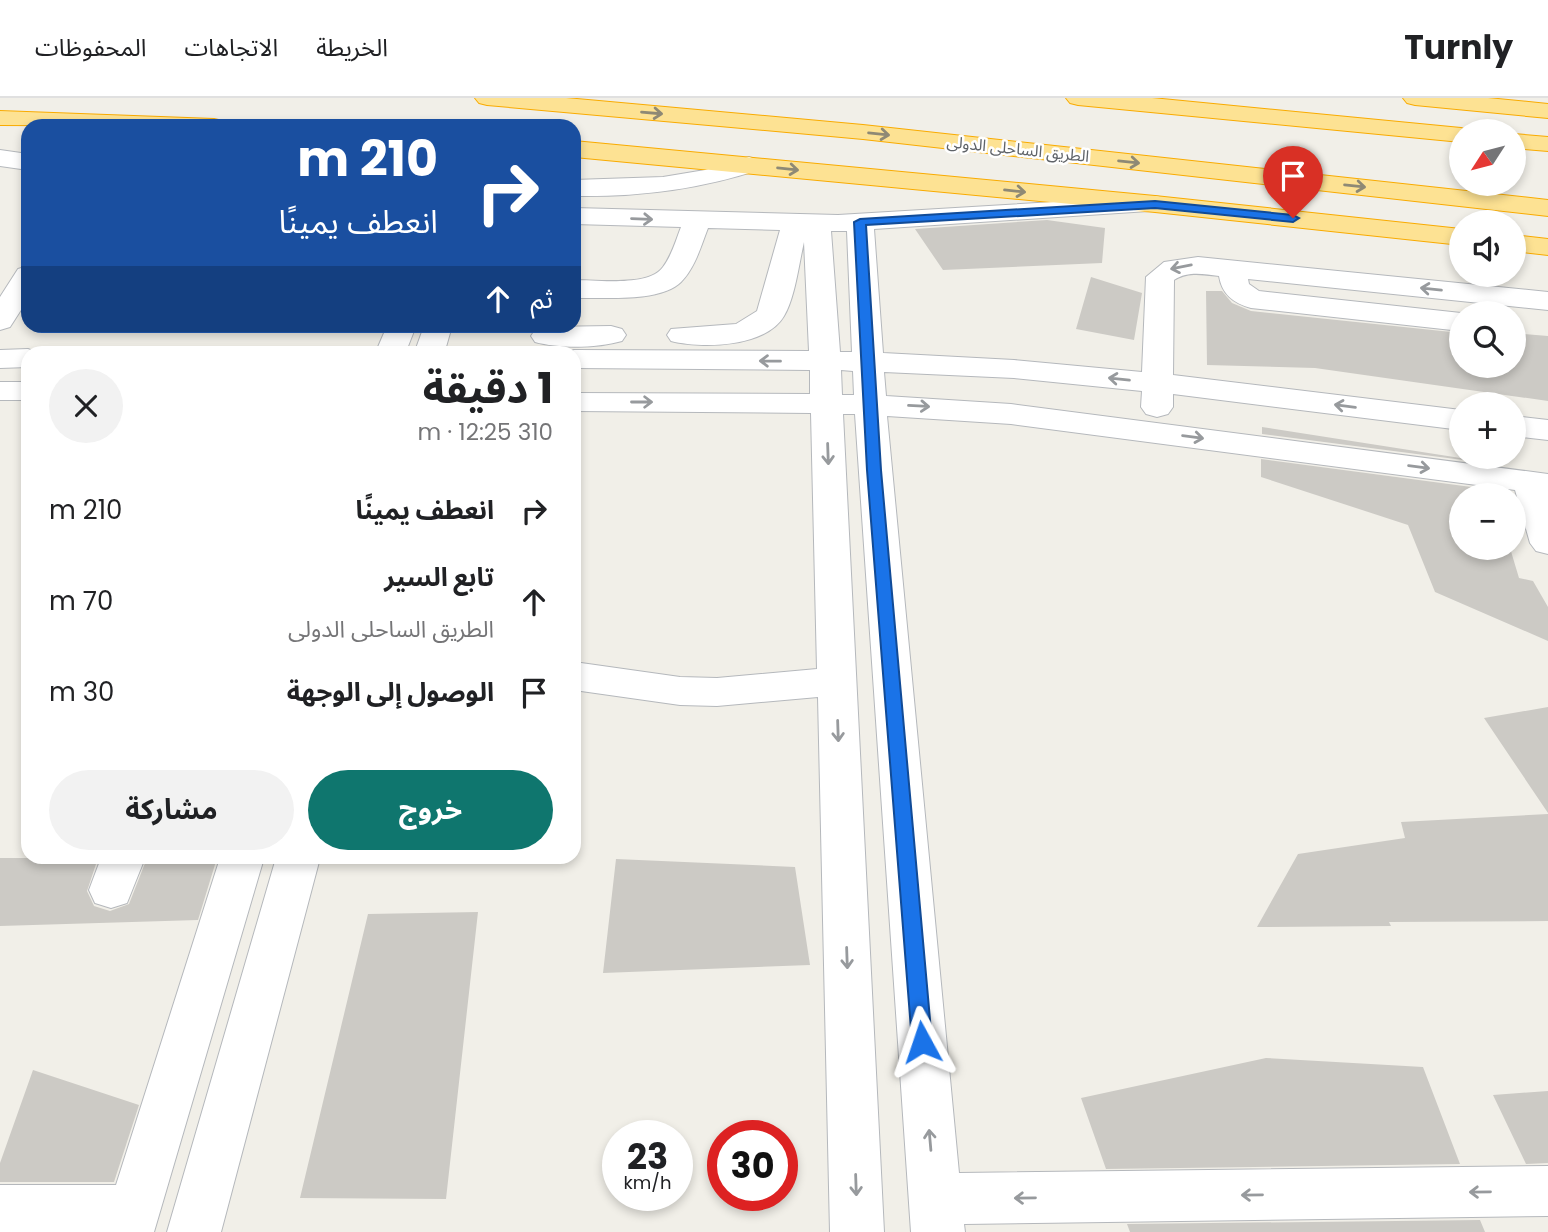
<!DOCTYPE html>
<html lang="ar">
<meta charset="utf-8">
<style>
:root{--surface:#fff;--page:#f2f2f2;--text:#202124;--muted:#757577;--line:#e0e0e0;--accent:#0f766e}
body{margin:0;font-family:Poppins,"Noto Sans Arabic",sans-serif;background:var(--page);color:var(--text);direction:rtl;height:100vh;display:flex;flex-direction:column;font-size:26px;white-space:nowrap}
*{box-sizing:border-box;margin:0}
p{font-size:23px;color:var(--muted)}
.icon{flex:none;width:38px;height:38px;fill:none;stroke:currentColor;stroke-width:2;stroke-linecap:round;stroke-linejoin:round}
.map{position:relative;flex:1;overflow:hidden;direction:ltr}
.side{position:absolute;left:21px;top:248px;width:560px;height:518px;display:flex;flex-direction:column;background:var(--surface);border-radius:21px;box-shadow:0 4px 10px #0003;direction:rtl}
.side>*{flex:none}
.hud{position:absolute;left:21px;top:21px;width:560px;height:214px;border-radius:21px;box-shadow:0 4px 10px #0003;direction:rtl;background:#1a4fa0;color:#fff;overflow:hidden}
.needle{width:46px;rotate:234deg}
.fabs{position:absolute;left:1449px;top:21px;display:grid;gap:14px}
.fabs a{display:grid;place-items:center;width:77px;height:77px;border-radius:50%;background:var(--surface);box-shadow:0 4px 10px #0003;font-size:35px}
.speed{position:absolute;left:602px;top:1022px;display:flex;gap:14px;font-size:35px;font-weight:700;text-align:center}
.speed>*{display:grid;place-content:center;width:91px;height:91px;border-radius:50%;background:var(--surface);box-shadow:0 4px 10px #0003;line-height:1}
.speed small{font-size:18px;font-weight:400}
.speed .limit{border:10px solid #d22;background:#fff;color:#111}
.pin{position:absolute;display:grid;place-items:center;width:60px;height:60px;color:#fff;margin:-72px -30px;border-radius:50% 50% 50% 0;rotate:-45deg;box-shadow:0 0 7px #0007}
.pin .icon{rotate:45deg}
.me{position:absolute;width:77px;margin:-38px;rotate:355deg;stroke-linejoin:round;filter:drop-shadow(0 0 5px #0008)}
.turn{display:flex;align-items:center;gap:24px;height:147px;padding:0 28px;font-size:32px}
.turn .icon{width:91px;height:91px;stroke-width:2.5}
.turn b{display:block;font-size:49px;line-height:60px}
.then{display:flex;align-items:center;height:66px;padding:0 28px;background:#0003;gap:14px;font-size:26px}
.round{display:grid;place-items:center;flex:none;width:74px;height:74px;border-radius:37px;background:var(--page)}
.summary{display:flex;align-items:center;justify-content:space-between;height:119px;padding:0 28px}
h1{font-size:42px;font-weight:700;line-height:52px}
.cta{display:flex;gap:14px;margin-top:auto;padding:14px 28px}
.cta a{flex:1;height:80px;border-radius:42px;background:var(--accent);color:#fff;font-size:28px;font-weight:700;line-height:80px;text-align:center}
.cta a+a{background:var(--page);color:var(--text)}
ul{padding:0;list-style:none}
li{display:flex;align-items:center;gap:21px;height:91px;padding:0 28px}
li div{flex:1}
li b{display:block;font-size:26px}
li em{font-style:normal}
header{display:flex;align-items:center;gap:42px;box-sizing:border-box;height:98px;padding:0 35px;background:var(--surface);border-bottom:2px solid var(--line)}
header strong{font-size:33px}
nav{display:flex;gap:38px;margin-inline-start:auto;font-size:24px}
.map>svg:first-child{display:block}
.building{fill:#cccac5}
.lines{fill:none;stroke-linecap:round;stroke-linejoin:round}
.minor-casing{stroke:#b5b8bc;stroke-width:2}
.highway-casing{stroke:#f9ab00;stroke-width:2}
.minor{fill:#fff;fill-rule:evenodd}
.highway{fill:#fde293;fill-rule:evenodd}
.oneway{stroke:#8e8975}
.oneway2{stroke:#979a9d}
.route{fill:#1a73e8;stroke:#114b97;stroke-width:2}
.labels{text-anchor:middle;dominant-baseline:central;stroke-width:5;stroke-linejoin:round;paint-order:stroke}
.far-street-label{font-size:16px;fill:#5f6368;stroke:#fff}
</style>
<header>
<strong>Turnly</strong>
<nav><a>الخريطة</a><a>الاتجاهات</a><a>المحفوظات</a></nav>
</header>
<div class="map">
<svg width="1548" height="1134" viewBox="0 0 1548 1134">
<rect width="100%" height="100%" fill="#f1efe8"/>
<path class="building" d="M 1047,122 L 1105,130 L 1102,165 L 943,172 L 915,131 Z
M 1091,179 L 1142,195 L 1134,242 L 1076,231 Z
M 1206,193 L 1222,193 L 1232,205 L 1251,213 L 1461,235 L 1461,268 L 1514,268 L 1514,235 L 1548,238 L 1548,303 L 1315,270 L 1207,267 Z
M 1262,329 L 1486,364 L 1486,365 L 1262,336 Z
M 1261,361 L 1494,392 L 1495,397 L 1461,397 L 1461,450 L 1510,450 L 1519,480 L 1533,483 L 1548,509 L 1548,543 L 1435,494 L 1408,427 L 1261,379 Z
M 1548,609 L 1548,715 L 1484,620 Z
M 1548,716 L 1548,823 L 1389,824 L 1391,828 L 1257,829 L 1298,756 L 1405,740 L 1401,724 Z
M 0,760 L 98,760 L 87,793 L 94,808 L 110,813 L 129,806 L 147,760 L 217,760 L 198,822 L 0,828 Z
M 616,761 L 795,769 L 810,867 L 603,875 Z
M 478,814 L 446,1101 L 300,1100 L 368,816 Z
M 1266,960 L 1423,969 L 1460,1066 L 1106,1071 L 1081,1000 Z
M 33,972 L 139,1007 L 114,1084 L 0,1084 L 0,1065 Z
M 1548,993 L 1548,1065 L 1526,1066 L 1493,997 Z
M 1480,1122 L 1485,1134 L 1130,1134 L 1127,1126 Z"/>
<g class="lines">
<g class="minor-casing">
<path id="minor" d="M 0,52 L 28,56 L 28,72 L 0,68 Z
M 749,59 L 758,62 L 762,67 L 758,72 C 697,92 637,99 574,98 L 574,82 L 663,79 L 705,72 Z
M 1155,98 L 1164,100 L 1168,106 L 1164,112 L 874,131 L 883,255 L 1014,262 L 1142,274 L 1146,179 L 1164,164 L 1198,159 L 1548,194 L 1548,212 L 1248,181 L 1249,186 L 1259,193 L 1461,215 L 1461,233 L 1251,210 C 1233,205 1222,196 1219,178 C 1203,176 1188,173 1174,182 L 1173,277 L 1461,312 L 1461,332 L 1173,296 L 1173,309 L 1168,316 L 1157,319 L 1146,316 L 1141,309 L 1142,293 L 1014,280 L 884,274 L 886,298 L 1011,306 L 1548,376 L 1548,456 L 1536,453 L 1530,445 L 1515,392 L 1011,326 L 887,318 L 959,1075 L 1548,1068 L 1548,1118 L 964,1126 L 965,1134 L 911,1134 L 855,316 L 843,316 L 884,1134 L 830,1134 L 818,599 L 717,608 L 680,607 L 574,592 L 574,564 L 680,579 L 717,580 L 817,571 L 811,315 L 574,313 L 574,295 L 810,296 L 810,272 L 574,270 L 574,256 L 563,256 L 574,252 L 809,253 L 804,144 C 799,165 795,200 784,218 C 766,249 702,251 671,243 L 667,237 L 671,231 L 736,226 L 757,213 L 780,132 L 708,130 C 701,148 695,170 681,184 C 660,205 602,199 574,200 L 574,182 C 597,182 649,189 663,169 C 672,157 676,142 681,129 L 574,126 L 574,110 L 838,117 ZM 831,133 L 847,133 L 852,254 L 840,254 ZM 841,272 L 853,273 L 854,297 L 842,297 Z
M 28,168 L 28,201 L 10,229 L 0,232 L 0,199 L 18,171 Z
M 387,228 L 416,228 L 405,256 L 375,256 Z
M 424,228 L 452,228 L 444,256 L 414,256 Z
M 611,228 L 622,231 L 626,237 L 622,243 C 597,250 560,251 535,244 L 531,238 L 535,232 L 546,229 Z
M 28,251 L 40,256 L 28,256 L 28,269 L 0,270 L 0,252 Z
M 0,284 L 28,284 L 28,302 L 0,302 Z
M 1514,318 L 1548,322 L 1548,342 L 1514,338 Z
M 101,760 L 145,760 L 127,805 L 111,810 L 95,805 L 89,792 Z
M 220,760 L 264,760 L 154,1134 L 0,1134 L 0,1087 L 116,1087 Z
M 276,760 L 320,760 L 221,1134 L 167,1134 Z"/>
</g>
<g class="highway-casing">
<path id="highway" d="M 475,0 L 566,0 L 863,27 L 1548,102 L 1548,118 L 863,41 L 487,7 L 479,5 Z
M 1066,0 L 1152,0 L 1461,30 L 1471,33 L 1461,33 L 1461,44 L 1078,7 L 1070,5 Z
M 1403,0 L 1488,0 L 1548,6 L 1548,20 L 1415,7 L 1407,5 Z
M 0,13 L 214,21 L 223,23 L 226,28 L 0,27 Z
M 1514,36 L 1548,39 L 1548,53 L 1514,50 Z
M 574,43 L 1155,98 L 1461,131 L 1461,147 L 1155,114 L 574,59 Z
M 1514,137 L 1548,141 L 1548,157 L 1514,153 Z"/>
</g>
<use href="#minor" class="minor"/>
<use href="#highway" class="highway"/>
</g>
<defs><path id="oneway-shaft" d="M-6 0H5M1.5-3L5.5 0L1.5 3" fill="none" stroke-width="1.6" stroke-linecap="round" stroke-linejoin="round" transform="scale(1.75)"/></defs>
<g class="oneway">
<use href="#oneway-shaft" transform="translate(652 15) rotate(5)"/>
<use href="#oneway-shaft" transform="translate(879 36) rotate(6)"/>
<use href="#oneway-shaft" transform="translate(1129 64) rotate(6)"/>
<use href="#oneway-shaft" transform="translate(788 71) rotate(6)"/>
<use href="#oneway-shaft" transform="translate(1355 88) rotate(6)"/>
<use href="#oneway-shaft" transform="translate(1015 93) rotate(6)"/>
</g>
<g class="oneway2">
<use href="#oneway-shaft" transform="translate(642 121) rotate(2)"/>
<use href="#oneway-shaft" transform="translate(1181 169) rotate(169)"/>
<use href="#oneway-shaft" transform="translate(1431 191) rotate(-174)"/>
<use href="#oneway-shaft" transform="translate(770 263) rotate(-179)"/>
<use href="#oneway-shaft" transform="translate(1119 281) rotate(-174)"/>
<use href="#oneway-shaft" transform="translate(642 304)"/>
<use href="#oneway-shaft" transform="translate(919 308) rotate(3)"/>
<use href="#oneway-shaft" transform="translate(1345 308) rotate(-173)"/>
<use href="#oneway-shaft" transform="translate(1193 339) rotate(7)"/>
<use href="#oneway-shaft" transform="translate(828 356) rotate(88)"/>
<use href="#oneway-shaft" transform="translate(1419 369) rotate(7)"/>
<use href="#oneway-shaft" transform="translate(838 633) rotate(88)"/>
<use href="#oneway-shaft" transform="translate(847 860) rotate(88)"/>
<use href="#oneway-shaft" transform="translate(930 1042) rotate(-95)"/>
<use href="#oneway-shaft" transform="translate(856 1087) rotate(88)"/>
<use href="#oneway-shaft" transform="translate(1480 1094) rotate(179)"/>
<use href="#oneway-shaft" transform="translate(1252 1097) rotate(179)"/>
<use href="#oneway-shaft" transform="translate(1025 1100) rotate(179)"/>
</g>
<path class="route" d="M 1155,103 L 1293,117 L 1299,120 L 1293,124 L 1155,110 L 866,127 L 881,372 L 932,944 L 929,951 L 922,953 L 915,951 L 912,944 L 867,372 L 854,124 L 860,121 Z"/>
<g class="labels">
<g class="far-street-label">
<text transform="translate(1018 51) rotate(6)">الطريق الساحلى الدولى</text>
</g>
</g>
</svg>
<div class="fabs">
<a><svg class="needle" viewBox="-14 -14 28 28"><path d="M0-13l5 13h-10z" fill="#e53935"/><path d="M0 13l5-13h-10z" fill="#757577"/></svg></a>
<a><svg class="icon" aria-label="sound" viewBox="0 0 24 24"><path d="M4 9h4l5-4v14l-5-4H4zM17 9q2 3 0 6"/></svg></a>
<a><svg class="icon" aria-label="search" viewBox="0 0 24 24"><circle cx="10" cy="10" r="6"/><path d="M15 15l6 6"/></svg></a>
<a>+</a>
<a>−</a>
</div>
<div class="speed"><div>23<small>km/h</small></div><div class="limit">30</div></div>
<div class="pin" style="left:1293px;top:120px;background:#d93025"><svg class="icon" aria-label="arrive" viewBox="0 0 24 24"><path d="M6 21V4h12l-3 4 3 4H6"/></svg></div>
<svg class="me" style="left:922px;top:944px" viewBox="-20 -20 40 40"><path d="M0-17L14 15 0 8-14 15z" fill="#1a73e8" stroke="#fff" stroke-width="4"/></svg>
<div class="hud">
<div class="turn"><svg class="icon" aria-label="right" viewBox="0 0 24 24"><path d="M7 20v-9h11M14 6l5 5-5 5"/></svg><div><b>210 m</b>انعطف يمينًا</div></div>
<div class="then">ثم<svg class="icon" aria-label="ahead" viewBox="0 0 24 24"><path d="M12 20V5M6 11l6-6 6 6"/></svg></div>
</div>
<section class="side">
<div class="summary"><div><h1>1 دقيقة</h1><p>310 m · 12:25</p></div><a class="round"><svg class="icon" aria-label="close" viewBox="0 0 24 24"><path d="M6 6l12 12M18 6L6 18"/></svg></a></div>
<ul>
<li><svg class="icon" aria-label="right" viewBox="0 0 24 24"><path d="M7 20v-9h11M14 6l5 5-5 5"/></svg><div><b>انعطف يمينًا</b></div><em>210 m</em></li>
<li><svg class="icon" aria-label="ahead" viewBox="0 0 24 24"><path d="M12 20V5M6 11l6-6 6 6"/></svg><div><b>تابع السير</b><p>الطريق الساحلى الدولى</p></div><em>70 m</em></li>
<li><svg class="icon" aria-label="arrive" viewBox="0 0 24 24"><path d="M6 21V4h12l-3 4 3 4H6"/></svg><div><b>الوصول إلى الوجهة</b></div><em>30 m</em></li>
</ul>
<div class="cta"><a>خروج</a><a>مشاركة</a></div>
</section>
</div>
